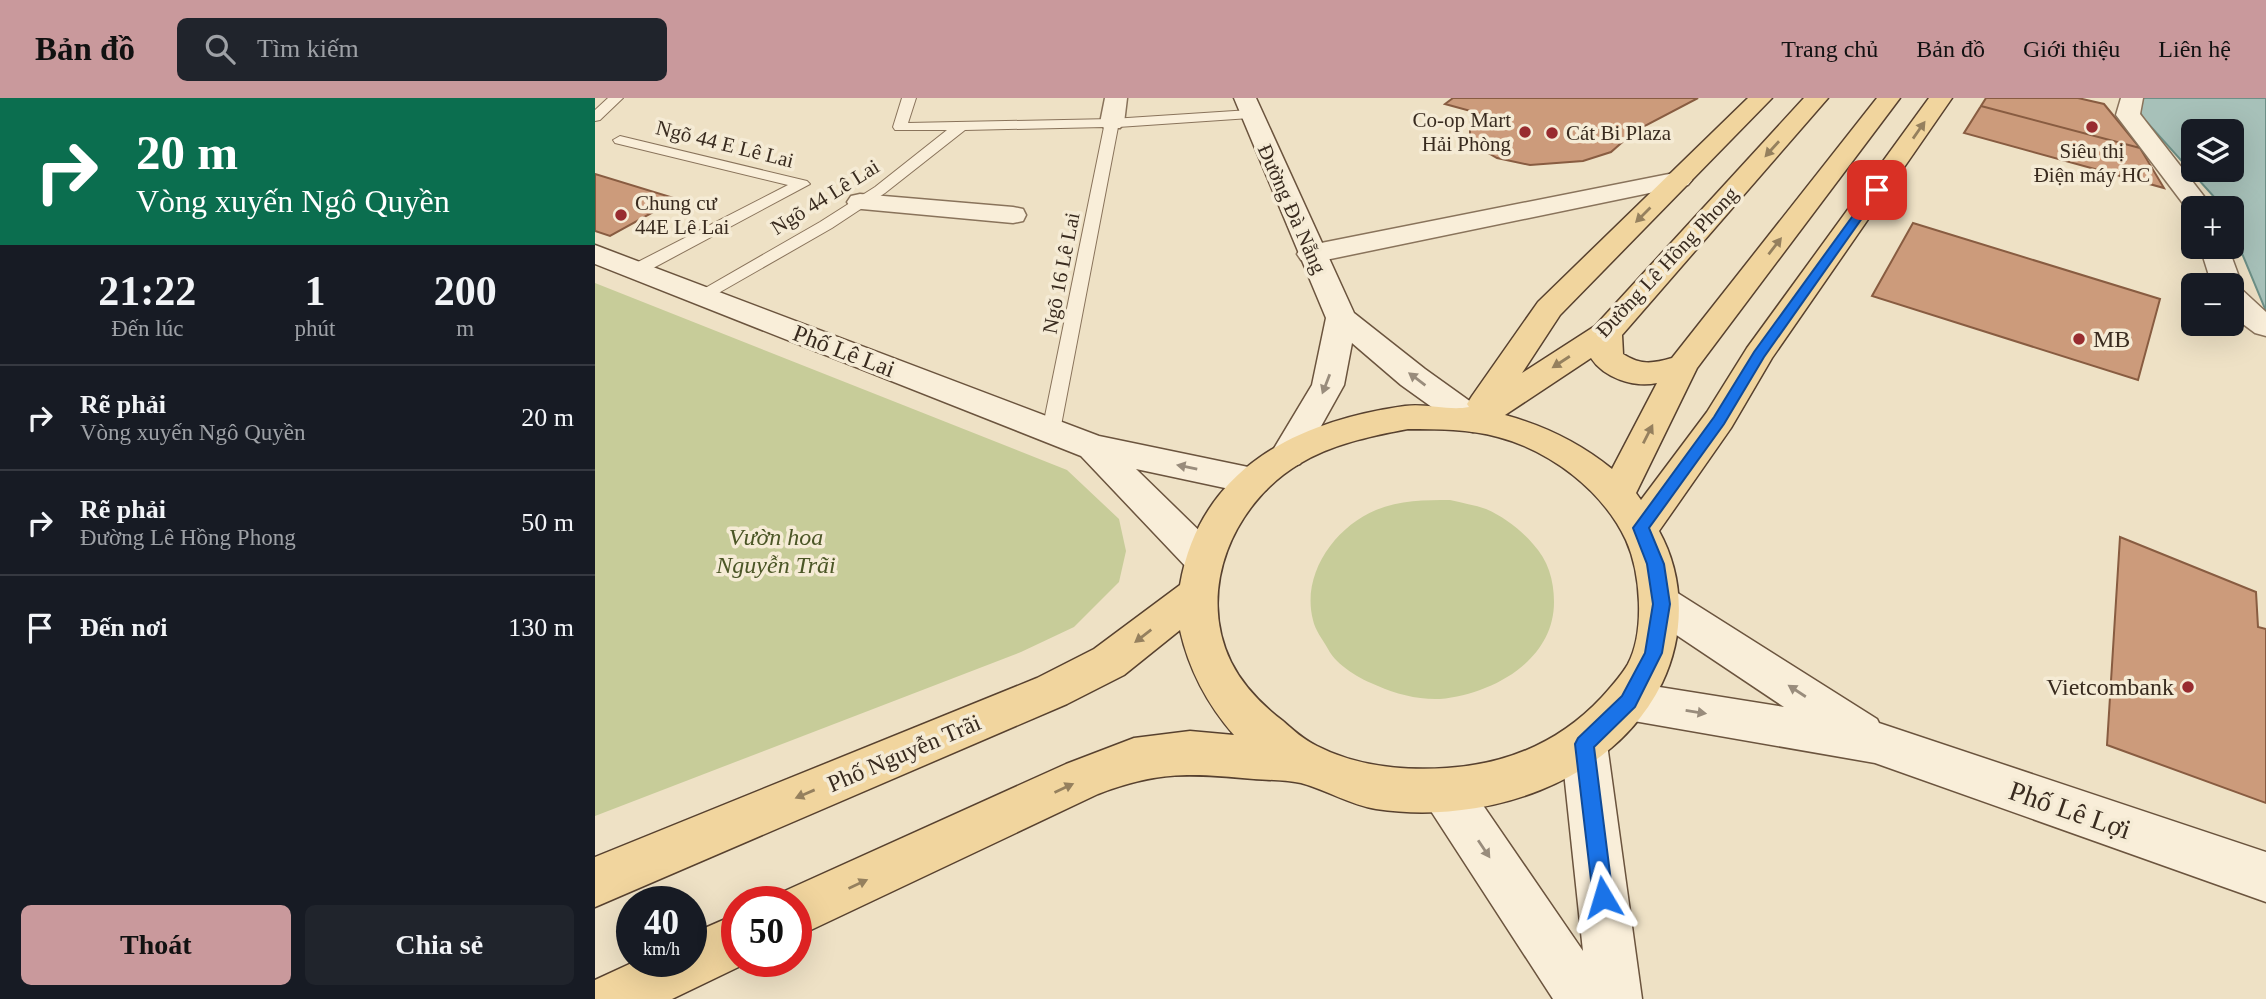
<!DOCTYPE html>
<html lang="vi">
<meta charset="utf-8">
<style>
:root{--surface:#171b24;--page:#20242c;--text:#f1f3f6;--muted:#9ea1a6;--line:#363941;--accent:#c9999c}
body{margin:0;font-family:Georgia,serif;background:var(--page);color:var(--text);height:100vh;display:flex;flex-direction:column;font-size:26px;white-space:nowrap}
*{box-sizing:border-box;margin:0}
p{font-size:23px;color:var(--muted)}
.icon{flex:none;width:38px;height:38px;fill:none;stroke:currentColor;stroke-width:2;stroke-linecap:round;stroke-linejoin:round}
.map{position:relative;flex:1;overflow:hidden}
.sheet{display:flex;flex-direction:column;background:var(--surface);width:595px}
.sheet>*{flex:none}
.guide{background:#0b6e4f;color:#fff;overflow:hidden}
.tools{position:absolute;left:1586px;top:21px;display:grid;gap:14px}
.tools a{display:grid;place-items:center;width:63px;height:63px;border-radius:10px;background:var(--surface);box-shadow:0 7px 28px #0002;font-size:35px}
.speed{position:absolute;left:21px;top:788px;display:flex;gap:14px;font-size:35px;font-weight:700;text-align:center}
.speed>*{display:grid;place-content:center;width:91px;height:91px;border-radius:50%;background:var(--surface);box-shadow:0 7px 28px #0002;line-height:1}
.speed small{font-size:18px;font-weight:400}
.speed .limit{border:10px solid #d22;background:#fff;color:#111}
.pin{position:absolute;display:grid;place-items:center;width:60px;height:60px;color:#fff;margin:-30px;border-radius:14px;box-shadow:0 4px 10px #0006}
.me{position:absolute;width:77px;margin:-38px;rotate:353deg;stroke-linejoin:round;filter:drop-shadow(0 0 5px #0008)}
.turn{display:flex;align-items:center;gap:24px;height:147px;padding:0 21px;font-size:32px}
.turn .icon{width:91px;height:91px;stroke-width:2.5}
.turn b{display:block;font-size:49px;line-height:60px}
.eta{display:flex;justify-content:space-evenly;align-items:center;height:119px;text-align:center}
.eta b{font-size:42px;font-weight:700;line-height:49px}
.cta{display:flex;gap:14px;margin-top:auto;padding:14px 21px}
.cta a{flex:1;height:80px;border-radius:10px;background:var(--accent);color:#111;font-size:28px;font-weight:700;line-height:80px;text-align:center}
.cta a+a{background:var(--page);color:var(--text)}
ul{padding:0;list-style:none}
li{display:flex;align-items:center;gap:21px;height:105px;padding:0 21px;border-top:2px solid var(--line)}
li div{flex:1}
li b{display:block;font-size:26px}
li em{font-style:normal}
header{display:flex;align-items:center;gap:42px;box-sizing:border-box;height:98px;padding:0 35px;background:var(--accent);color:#111}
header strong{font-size:33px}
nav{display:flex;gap:38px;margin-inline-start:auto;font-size:24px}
.search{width:490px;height:63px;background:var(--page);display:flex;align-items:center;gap:18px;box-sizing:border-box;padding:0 24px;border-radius:10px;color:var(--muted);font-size:26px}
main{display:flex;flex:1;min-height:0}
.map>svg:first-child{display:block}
.green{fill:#c7cc99}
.water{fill:#a7c1b9;stroke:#6d9087;stroke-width:2;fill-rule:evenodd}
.building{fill:#cc9b7b;stroke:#885c41;stroke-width:2}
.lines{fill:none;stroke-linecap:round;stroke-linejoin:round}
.lane-casing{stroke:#89735b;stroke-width:2}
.street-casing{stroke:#89735b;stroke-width:3}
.secondary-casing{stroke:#6b543e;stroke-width:3}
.primary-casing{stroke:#57412f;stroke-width:3}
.lane{fill:#f9eed9;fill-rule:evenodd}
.street{fill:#f9eed9;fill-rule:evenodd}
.secondary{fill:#f9eed9;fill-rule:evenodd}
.primary{fill:#f1d59e;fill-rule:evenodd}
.oneway{fill:#95805e}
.oneway2{fill:#998c7c}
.route{fill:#1a73e8;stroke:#114b97;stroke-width:2}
.poi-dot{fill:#982c2f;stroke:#f5ebd5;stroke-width:2.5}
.labels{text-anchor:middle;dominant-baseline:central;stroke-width:7;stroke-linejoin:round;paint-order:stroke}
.far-poi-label{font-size:21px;fill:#392b1f;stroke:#f5ebd5;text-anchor:start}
.far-street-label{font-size:21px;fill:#392b1f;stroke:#f5ebd5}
.poi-label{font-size:24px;fill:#392b1f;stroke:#f5ebd5;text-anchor:start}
.street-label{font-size:24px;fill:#392b1f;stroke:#f5ebd5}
.park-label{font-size:24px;font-style:italic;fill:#4b5626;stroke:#f5ebd5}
.near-street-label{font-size:28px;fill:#392b1f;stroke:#f5ebd5}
</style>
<header>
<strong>Bản đồ</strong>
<div class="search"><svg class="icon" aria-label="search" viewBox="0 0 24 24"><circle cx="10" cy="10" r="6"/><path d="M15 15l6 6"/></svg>Tìm kiếm</div>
<nav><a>Trang chủ</a><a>Bản đồ</a><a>Giới thiệu</a><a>Liên hệ</a></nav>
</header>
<main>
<section class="sheet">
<div class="guide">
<div class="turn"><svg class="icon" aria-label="right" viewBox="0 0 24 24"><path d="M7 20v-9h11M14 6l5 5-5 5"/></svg><div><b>20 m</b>Vòng xuyến Ngô Quyền</div></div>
</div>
<div class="eta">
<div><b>21:22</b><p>Đến lúc</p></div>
<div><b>1</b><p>phút</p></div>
<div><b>200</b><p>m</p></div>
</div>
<ul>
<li><svg class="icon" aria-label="right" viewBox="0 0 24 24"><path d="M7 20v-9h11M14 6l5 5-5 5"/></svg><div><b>Rẽ phải</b><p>Vòng xuyến Ngô Quyền</p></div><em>20 m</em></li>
<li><svg class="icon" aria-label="right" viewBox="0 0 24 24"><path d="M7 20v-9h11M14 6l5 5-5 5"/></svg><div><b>Rẽ phải</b><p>Đường Lê Hồng Phong</p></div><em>50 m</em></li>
<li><svg class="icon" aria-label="arrive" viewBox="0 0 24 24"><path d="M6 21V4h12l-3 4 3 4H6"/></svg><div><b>Đến nơi</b></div><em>130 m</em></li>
</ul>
<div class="cta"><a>Thoát</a><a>Chia sẻ</a></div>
</section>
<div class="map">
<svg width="1671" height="901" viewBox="0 0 1671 901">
<rect width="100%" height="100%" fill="#eee1c5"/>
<path class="green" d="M 0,185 L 472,372 L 524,421 L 531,453 L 524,484 L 479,529 L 426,554 L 0,718 Z
M 855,402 C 867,405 880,407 891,411 C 909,419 925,431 938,446 C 953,462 959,482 959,504 C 959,563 897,596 845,601 C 824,602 801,596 783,588 C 765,581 742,568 733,551 C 728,542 720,532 718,522 C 706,476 740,429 781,412 C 805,402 830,402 855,402 Z"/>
<path class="water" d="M 1547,0 L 1671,0 L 1671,213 L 1636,129 L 1636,110 L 1629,110 L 1548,20 L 1545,14 ZM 1598,33 L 1636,33 L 1636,72 L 1598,72 Z"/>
<path class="building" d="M 858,0 L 1103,0 L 1040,33 L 1016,54 L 988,63 L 935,67 L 902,60 L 883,49 L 875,37 L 875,24 L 883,15 L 850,6 Z
M 1391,0 L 1483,0 L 1509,6 L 1545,50 L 1386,8 Z
M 1386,8 L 1545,50 L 1569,90 L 1369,35 Z
M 0,76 L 82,101 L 15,138 L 0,133 Z
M 1318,125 L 1565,201 L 1543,282 L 1277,198 Z
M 1525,439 L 1661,494 L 1663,529 L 1671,531 L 1671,705 L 1512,647 Z"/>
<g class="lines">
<g class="lane-casing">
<path id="lane" d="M 13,0 L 28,0 L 5,22 L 0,23 L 0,12 Z
M 307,0 L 321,0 L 313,25 L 517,21 L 655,12 L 662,16 L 655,20 L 523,29 L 464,338 L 450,338 L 447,333 L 509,29 L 370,32 L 290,95 L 237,130 L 113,201 L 101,201 L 98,197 L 225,124 L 280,89 L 352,32 L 300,32 L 298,29 Z
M 25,38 L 212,83 L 215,86 L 47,176 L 35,176 L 32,172 L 35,168 L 193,87 L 20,45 L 18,42 Z"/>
</g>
<g class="street-casing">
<path id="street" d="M 510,0 L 532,0 L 529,25 L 525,30 L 509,30 L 505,25 Z
M 1526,0 L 1548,0 L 1545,16 L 1618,110 L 1598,110 L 1598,116 L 1596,116 L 1521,17 Z
M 1084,74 L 1093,77 L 1097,82 L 1093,87 L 716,165 L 706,162 L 702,156 L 706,150 L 716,147 Z
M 265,96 L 418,109 L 428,111 L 431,117 L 428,123 L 418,125 L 256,110 L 252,104 L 256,98 Z
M 1605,149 L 1633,149 L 1647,187 L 1645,190 L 1671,214 L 1671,238 L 1660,235 L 1636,217 L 1636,187 L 1617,187 Z"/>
</g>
<g class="secondary-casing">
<path id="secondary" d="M 639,0 L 661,0 L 759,215 L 830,271 L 890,314 L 895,322 L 890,330 L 878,334 L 866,330 L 806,287 L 757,245 L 749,287 L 705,366 L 693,370 L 681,366 L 675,357 L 717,287 L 731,220 Z
M 0,147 L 504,338 L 658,370 L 671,374 L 676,383 L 671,392 L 658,396 L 541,371 L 622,450 L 627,461 L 622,472 L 608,476 L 594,472 L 486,358 L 0,166 Z
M 1067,490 L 1081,494 L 1282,621 L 1284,625 L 1671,754 L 1671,804 L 1280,665 L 1033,622 L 1018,617 L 1011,603 L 1018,589 L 1033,584 L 1189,609 L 1053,518 L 1047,506 L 1053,494 Z
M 989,625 L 1005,631 L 1012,646 L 1047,901 L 958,901 L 834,710 L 828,694 L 834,678 L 851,672 L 868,678 L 988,853 L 966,646 L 973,631 Z"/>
</g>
<g class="primary-casing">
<path id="primary" d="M 1153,0 L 1177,0 L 965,217 L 927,275 L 1000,228 L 1209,0 L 1233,0 L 1027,237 L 1028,256 C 1045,267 1057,266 1077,260 L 1282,0 L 1305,0 L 1102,270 L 1041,395 L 1046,402 L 1112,314 L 1152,250 L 1334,0 L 1357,0 L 1177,260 L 1136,330 L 1064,433 C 1090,480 1090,537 1067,585 C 1017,687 887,727 781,711 C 755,707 732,692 706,685 C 691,682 674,682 659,681 C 596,675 563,673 503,696 L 201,839 L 201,803 L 180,803 L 183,796 L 471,666 L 539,640 L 595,633 L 639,637 C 612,606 594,572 585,532 L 529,577 L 472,606 L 0,809 L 0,759 L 442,580 L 499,551 L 585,487 C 605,370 703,323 810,308 C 831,305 854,313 874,309 L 872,306 L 877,298 L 943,204 ZM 996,260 C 1009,280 1039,290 1062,285 L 1017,371 C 985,345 950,328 910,317 ZM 813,331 C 843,331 874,331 903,339 C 956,353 1008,393 1031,442 C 1046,475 1050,534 1033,566 C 1026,578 1016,589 1007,599 C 965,644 913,666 852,670 C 808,673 761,668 722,648 C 709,642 698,632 688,623 C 667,607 648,588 636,564 C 601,492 638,406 704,366 C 737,346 776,338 813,331 Z
M 142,816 L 142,863 L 156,863 L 77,901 L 0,901 L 0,882 L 41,863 L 96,863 L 96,836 Z"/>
</g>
<use href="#lane" class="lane"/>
<use href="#street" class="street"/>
<use href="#secondary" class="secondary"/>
<use href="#primary" class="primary"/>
</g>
<defs><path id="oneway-solid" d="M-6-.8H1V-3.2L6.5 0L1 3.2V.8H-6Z" transform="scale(1.75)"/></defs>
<g class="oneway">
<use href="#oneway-solid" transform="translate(1324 32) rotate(-55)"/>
<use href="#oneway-solid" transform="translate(1177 51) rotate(132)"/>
<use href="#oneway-solid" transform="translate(1048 117) rotate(135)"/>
<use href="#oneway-solid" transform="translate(1180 148) rotate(-52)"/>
<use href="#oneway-solid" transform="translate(966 264) rotate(147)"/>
<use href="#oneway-solid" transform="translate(1053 336) rotate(-63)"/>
<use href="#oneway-solid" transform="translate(548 538) rotate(142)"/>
<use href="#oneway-solid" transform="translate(469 690) rotate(-25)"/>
<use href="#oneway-solid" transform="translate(210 696) rotate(157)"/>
<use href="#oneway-solid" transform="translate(263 786) rotate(-25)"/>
</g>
<g class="oneway2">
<use href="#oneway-solid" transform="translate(822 281) rotate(-143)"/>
<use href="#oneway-solid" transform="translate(731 286) rotate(111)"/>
<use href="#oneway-solid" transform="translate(592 369) rotate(-168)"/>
<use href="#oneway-solid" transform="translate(1202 593) rotate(-147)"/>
<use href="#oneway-solid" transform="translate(1101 614) rotate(9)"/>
<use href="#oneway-solid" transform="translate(889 751) rotate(56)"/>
</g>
<path class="route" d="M 1278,90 L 1287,92 L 1169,259 L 1129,326 L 1054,430 L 1069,466 L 1075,506 L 1067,555 L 1040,609 L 999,649 L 1018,799 L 1015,806 L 1008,810 L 1001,806 L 998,799 L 980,646 L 983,640 L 1027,598 L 1050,555 L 1058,506 L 1052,466 L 1038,430 L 1119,319 L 1159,254 Z"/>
<g class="poi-dot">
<circle cx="1497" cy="29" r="7"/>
<circle cx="930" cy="34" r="7"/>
<circle cx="957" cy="35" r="7"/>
<circle cx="26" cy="117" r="7"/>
<circle cx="1484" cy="241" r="7"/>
<circle cx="1593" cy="589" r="7"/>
</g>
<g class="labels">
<g class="far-poi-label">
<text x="916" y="22" text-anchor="end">Co-op Mart<tspan x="916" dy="24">Hải Phòng</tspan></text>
<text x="971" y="35">Cát Bi Plaza</text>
<text x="1497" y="53" text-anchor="middle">Siêu thị<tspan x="1497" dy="24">Điện máy HC</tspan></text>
<text x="40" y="105">Chung cư<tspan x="40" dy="24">44E Lê Lai</tspan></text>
</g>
<g class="far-street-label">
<text transform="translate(130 46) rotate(14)">Ngõ 44 E Lê Lai</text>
<text transform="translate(230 99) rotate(-32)">Ngõ 44 Lê Lai</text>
<text transform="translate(697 111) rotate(66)">Đường Đà Nẵng</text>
<text transform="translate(1072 164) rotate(-47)">Đường Lê Hồng Phong</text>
<text transform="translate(466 175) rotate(-79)">Ngõ 16 Lê Lai</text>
</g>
<g class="poi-label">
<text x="1498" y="241">MB</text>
<text x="1579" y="589" text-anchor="end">Vietcombank</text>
</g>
<g class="street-label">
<text transform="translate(249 253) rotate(21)">Phố Lê Lai</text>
<text transform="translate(309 655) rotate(-23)">Phố Nguyễn Trãi</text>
</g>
<g class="park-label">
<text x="181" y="439">Vườn hoa<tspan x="181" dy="28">Nguyễn Trãi</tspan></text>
</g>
<g class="near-street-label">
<text transform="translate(1475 712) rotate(19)">Phố Lê Lợi</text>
</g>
</g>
</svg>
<div class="tools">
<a><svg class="icon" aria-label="layers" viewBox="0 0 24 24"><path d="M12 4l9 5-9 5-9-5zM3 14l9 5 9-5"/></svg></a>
<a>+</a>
<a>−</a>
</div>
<div class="speed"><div>40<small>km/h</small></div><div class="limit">50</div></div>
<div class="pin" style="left:1282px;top:92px;background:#d93025"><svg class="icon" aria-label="arrive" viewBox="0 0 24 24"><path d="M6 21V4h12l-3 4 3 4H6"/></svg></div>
<svg class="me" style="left:1008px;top:799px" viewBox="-20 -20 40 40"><path d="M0-17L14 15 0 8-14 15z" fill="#1a73e8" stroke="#fff" stroke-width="4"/></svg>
</div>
</main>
